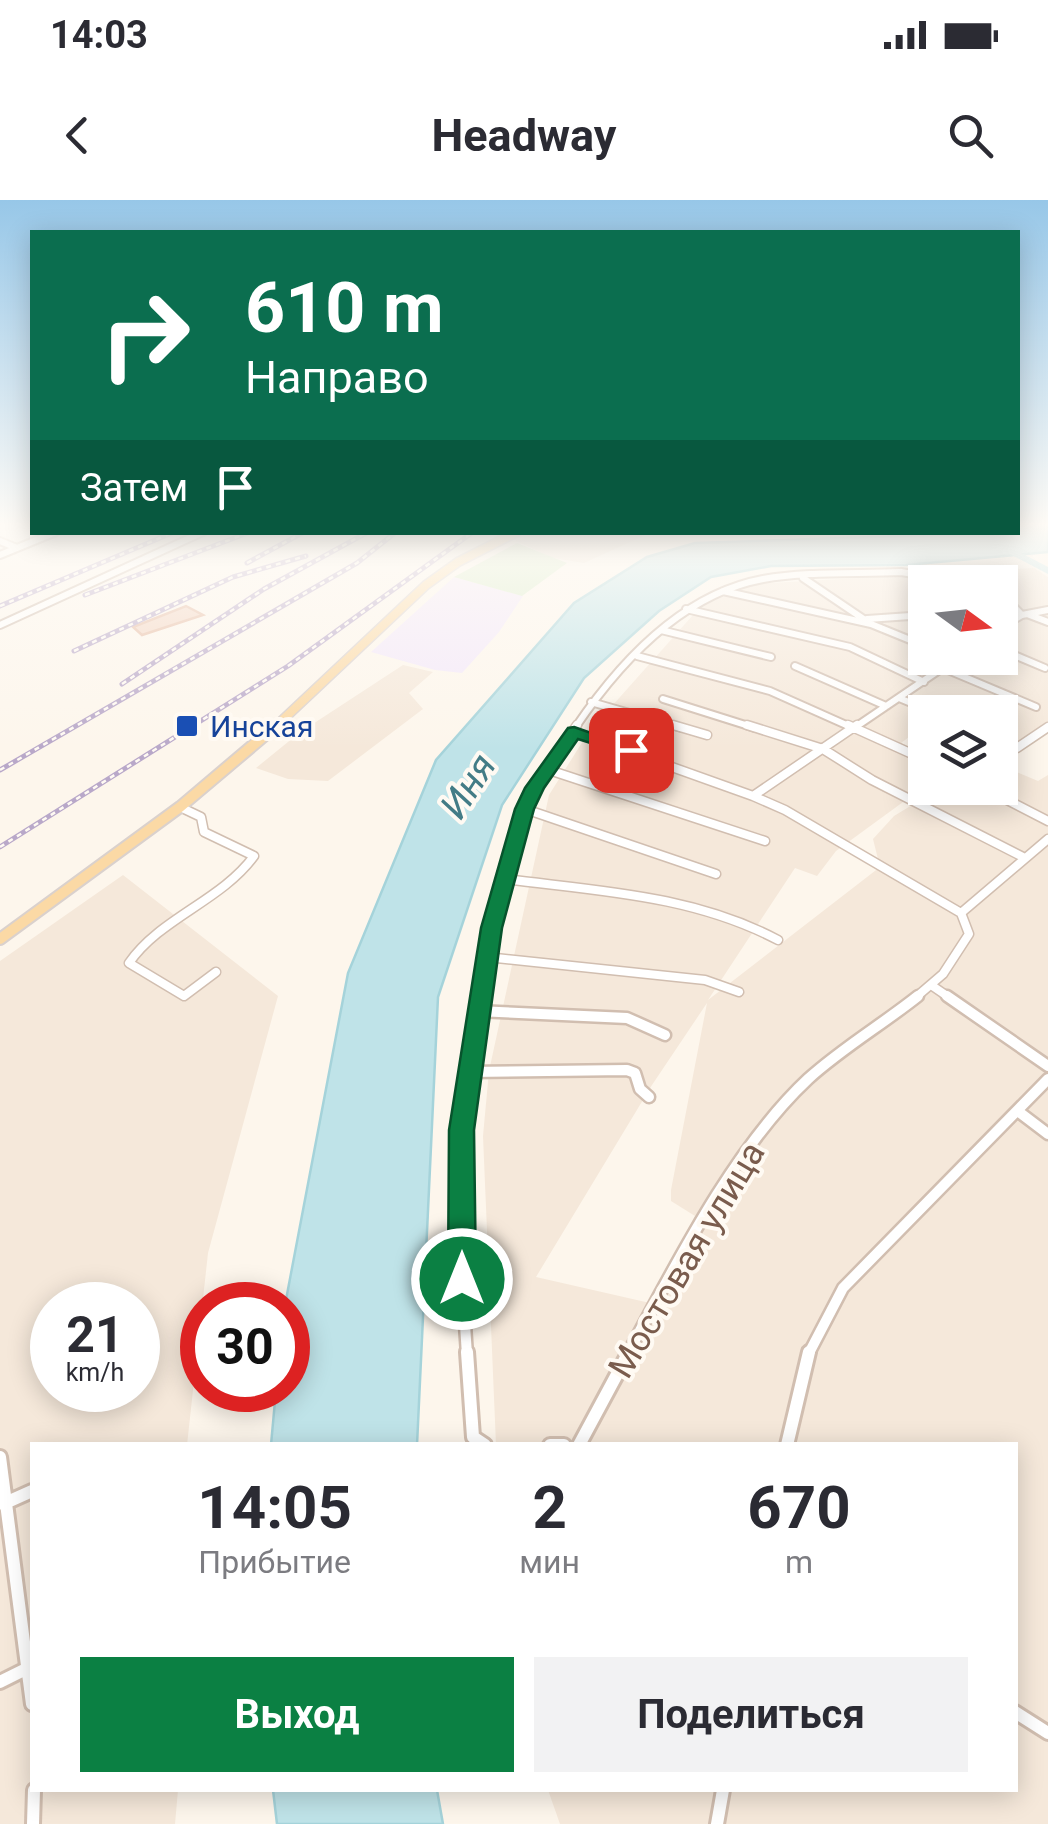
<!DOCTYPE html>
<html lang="ru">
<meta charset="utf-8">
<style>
:root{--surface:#fff;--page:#f2f2f3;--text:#2b2b33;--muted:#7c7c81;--accent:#0b8043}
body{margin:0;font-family:Roboto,sans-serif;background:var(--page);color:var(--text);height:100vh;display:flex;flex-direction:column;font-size:38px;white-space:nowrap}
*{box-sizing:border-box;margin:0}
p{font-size:32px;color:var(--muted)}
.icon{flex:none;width:55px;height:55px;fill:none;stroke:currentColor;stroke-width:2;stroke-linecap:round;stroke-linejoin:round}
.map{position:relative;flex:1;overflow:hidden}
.sheet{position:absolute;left:30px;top:1242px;width:988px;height:350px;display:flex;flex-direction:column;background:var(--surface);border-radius:0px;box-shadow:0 5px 25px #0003}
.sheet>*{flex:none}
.top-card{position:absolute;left:30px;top:30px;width:990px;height:305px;border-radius:0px;box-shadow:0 5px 25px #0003;background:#0b6e4f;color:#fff;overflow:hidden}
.needle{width:65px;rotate:105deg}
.controls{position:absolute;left:908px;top:365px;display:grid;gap:20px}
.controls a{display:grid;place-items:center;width:110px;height:110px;border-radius:0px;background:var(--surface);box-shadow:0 5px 25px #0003;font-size:50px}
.speed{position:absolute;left:30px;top:1082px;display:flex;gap:20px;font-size:50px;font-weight:700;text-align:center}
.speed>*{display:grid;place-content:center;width:130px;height:130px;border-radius:50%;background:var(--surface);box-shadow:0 5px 25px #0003;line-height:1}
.speed small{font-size:25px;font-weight:400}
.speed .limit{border:15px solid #d22;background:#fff;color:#111}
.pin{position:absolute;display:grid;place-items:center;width:85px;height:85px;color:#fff;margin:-42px;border-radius:20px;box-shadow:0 5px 15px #0006}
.me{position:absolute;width:110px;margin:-55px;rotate:0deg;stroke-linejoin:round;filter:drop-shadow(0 0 8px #0008)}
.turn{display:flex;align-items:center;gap:35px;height:210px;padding:0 50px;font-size:45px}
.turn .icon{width:130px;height:130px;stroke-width:2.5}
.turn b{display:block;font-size:70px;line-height:85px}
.then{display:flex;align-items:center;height:95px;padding:0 50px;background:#0003;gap:20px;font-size:38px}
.eta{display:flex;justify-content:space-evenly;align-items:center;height:170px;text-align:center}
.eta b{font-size:60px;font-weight:700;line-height:70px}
.cta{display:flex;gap:20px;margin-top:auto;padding:20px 50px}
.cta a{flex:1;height:115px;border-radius:0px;background:var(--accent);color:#fff;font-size:40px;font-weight:700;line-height:115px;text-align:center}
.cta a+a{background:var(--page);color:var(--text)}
.status{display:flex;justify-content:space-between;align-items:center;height:70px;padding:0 50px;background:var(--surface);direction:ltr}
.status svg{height:28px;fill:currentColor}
header{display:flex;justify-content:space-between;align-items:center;height:130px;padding:0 50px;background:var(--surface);font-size:45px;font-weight:700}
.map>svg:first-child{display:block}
.residential{fill:#f5e8da;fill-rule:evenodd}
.education{fill:#f3e8fa}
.green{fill:#d8ecc9}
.water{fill:#bfe3e8;stroke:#a5d3da;stroke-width:2.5}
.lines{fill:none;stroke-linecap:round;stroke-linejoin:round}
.river{fill:#bfe3e8;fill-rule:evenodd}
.building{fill:#f3d5c3;stroke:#e6bba3;stroke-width:2.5}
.minor-far3-casing{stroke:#d1beb0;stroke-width:10}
.minor-far2-casing{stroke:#d1beb0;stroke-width:11}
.minor-far1-casing{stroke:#d1beb0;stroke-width:15}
.minor-casing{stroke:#d1beb0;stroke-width:18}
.major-far1-casing{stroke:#dad1cd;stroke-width:11}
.major-casing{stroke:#dad1cd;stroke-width:14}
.minor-far3{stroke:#fff;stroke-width:6}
.minor-far2{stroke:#fff;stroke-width:8}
.minor-far1{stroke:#fff;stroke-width:10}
.minor{stroke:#fff;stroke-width:12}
.major-far1{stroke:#fbd9a5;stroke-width:8}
.major{stroke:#fbd9a5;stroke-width:10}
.rail-casing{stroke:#b9a8c9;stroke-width:5}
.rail{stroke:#fffaf3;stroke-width:2.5;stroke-dasharray:5;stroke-linecap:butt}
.route{fill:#0b8043;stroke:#07532c;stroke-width:2.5}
.transit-dot{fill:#1a4fb4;stroke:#fffaf3;stroke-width:4}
.labels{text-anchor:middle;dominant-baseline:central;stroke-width:8;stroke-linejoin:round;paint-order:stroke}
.far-transit-label{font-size:30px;fill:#164399;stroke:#fffaf3;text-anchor:start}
.street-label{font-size:35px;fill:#7a5c4d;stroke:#fffaf3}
.water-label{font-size:38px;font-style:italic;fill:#437c86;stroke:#fffaf3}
</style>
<div class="status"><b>14:03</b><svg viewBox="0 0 49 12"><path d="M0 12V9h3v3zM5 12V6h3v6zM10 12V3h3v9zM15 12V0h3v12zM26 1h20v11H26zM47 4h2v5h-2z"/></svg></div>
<header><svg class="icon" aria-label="back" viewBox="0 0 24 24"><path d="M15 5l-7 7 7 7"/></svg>Headway<svg class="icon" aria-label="search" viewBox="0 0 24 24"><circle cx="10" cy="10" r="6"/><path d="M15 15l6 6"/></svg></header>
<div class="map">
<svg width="1048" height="1624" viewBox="0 0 1048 1624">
<rect width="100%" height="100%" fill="#fdf6ec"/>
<path class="residential" d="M 525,333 L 650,333 L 584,363 L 553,358 L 512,339 Z
M 1034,368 L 1048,377 L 1048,530 L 1015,550 L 1000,543 L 1000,512 L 925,512 L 925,525 L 901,543 L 925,558 L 925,586 L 836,651 L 817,676 L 795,668 L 708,800 L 880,667 L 873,639 L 894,616 L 940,588 L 1000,588 L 1000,565 L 1038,581 L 1048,575 L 1048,1624 L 560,1624 L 548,1590 L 1015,1590 L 1015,1245 L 496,1245 L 483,936 L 489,871 L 549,595 L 588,533 L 701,406 L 754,384 ZM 925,382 L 1000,382 L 1000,458 L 925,458 ZM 707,803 L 671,990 L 671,1001 L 695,1016 L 650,1103 L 536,1077 L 652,885 Z
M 403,465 L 433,472 L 409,493 L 423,509 L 328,581 L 288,579 L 256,568 L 299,533 Z
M 123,675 L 278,796 L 208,1053 L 187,1245 L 32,1245 L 32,1590 L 178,1590 L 175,1624 L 0,1624 L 0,761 ZM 52,1105 L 138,1105 L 138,1190 L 52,1190 Z"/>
<path class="education" d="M 454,377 L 523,396 L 499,432 L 462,473 L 435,470 L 371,452 Z"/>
<path class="green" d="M 517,343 L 567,363 L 522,396 L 454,377 Z"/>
<path class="water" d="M 1048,322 L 1048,352 L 906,365 L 771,366 L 711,377 L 659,411 L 584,478 L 502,605 L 438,797 L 417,1245 L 271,1245 L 276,1190 L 288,1190 L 285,1105 L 348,773 L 436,560 L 574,403 L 647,357 L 695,343 L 1018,332 L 1018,324 Z
M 273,1590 L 437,1590 L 443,1624 L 277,1624 Z"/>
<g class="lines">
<path class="river" d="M 1000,345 L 1006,345 L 1048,367 L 1048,374 L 1000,349 Z"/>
</g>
<path class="building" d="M 186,406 L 203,415 L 142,435 L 133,427 Z"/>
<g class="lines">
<g class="minor-far3-casing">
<path id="minor-far3" d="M 0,341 L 17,348
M 0,355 L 56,332
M 977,371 L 989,382
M 803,378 L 871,424 L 925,446
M 723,391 L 871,424
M 1000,393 L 1022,415
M 686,409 L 850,447 L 924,482
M 1027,414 L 1048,422
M 867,419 L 925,415
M 0,425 L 203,332
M 1000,428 L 1022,415 L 1048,410
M 661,430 L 771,457
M 1000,449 L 1045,468
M 637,456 L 770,491 L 853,528
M 795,466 L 886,506
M 943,468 L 1036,507
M 899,498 L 933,512
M 663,499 L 755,528
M 591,502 L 682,528
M 575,528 C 619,463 682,394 763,379 C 807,371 856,374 901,372 L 913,374 L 925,386
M 854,528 L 957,458"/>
</g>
<g class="minor-far2-casing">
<path id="minor-far2" d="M 673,525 L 707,535
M 747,525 L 823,549 L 872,580 L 1025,658
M 848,525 L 910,553
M 574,532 L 753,596 L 857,525
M 1017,548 L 1048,527
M 549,570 L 765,641
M 984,588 L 1048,621
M 753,596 L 785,610 L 961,713
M 180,607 L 201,617 L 204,632 L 254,656 C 221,701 160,718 129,763 L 184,796 L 216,772
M 525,609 L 716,674
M 505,679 C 598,691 693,695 778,740
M 487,757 L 705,780 L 739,792
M 931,785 L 950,798
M 481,798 C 490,735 504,646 534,589 C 546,567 563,546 577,525
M 915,798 L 943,774 L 969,734 L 961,713 L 1048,639"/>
</g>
<g class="minor-far1-casing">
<path id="minor-far1" d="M 947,796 L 1048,866
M 477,811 L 627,818 L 665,835
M 469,872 L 627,870 L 635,873 L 640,889 L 649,897
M 1019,912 L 1048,934
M 467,1155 L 462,1079 L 461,930 L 481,796
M 627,1155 C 675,1066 734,948 808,879 C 842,848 883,824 918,796
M 808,1155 L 843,1088 L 1048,879"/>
</g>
<g class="minor-casing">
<path id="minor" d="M 467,1152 L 473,1237 L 485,1245
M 550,1245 L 564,1245
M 579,1245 L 629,1152
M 787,1245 L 809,1152
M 0,1257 L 32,1504
M 3,1304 L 32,1291
M 0,1482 L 32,1466
M 1015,1512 L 1048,1533
M 33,1624 L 34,1590
M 717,1624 L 723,1590"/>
</g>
<g class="major-far1-casing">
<path id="major-far1" d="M 274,528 L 426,385 L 458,362 L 517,332"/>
</g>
<g class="major-casing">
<path id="major" d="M 0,739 L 180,607 L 277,525"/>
</g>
<use href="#minor-far3" class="minor-far3"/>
<use href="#minor-far2" class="minor-far2"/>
<use href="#minor-far1" class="minor-far1"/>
<use href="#minor" class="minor"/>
<use href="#major-far1" class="major-far1"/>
<use href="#major" class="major"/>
<g class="rail-casing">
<path id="rail" d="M 247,363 L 304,332
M 85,395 L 250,332
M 0,406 L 174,332
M 74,451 L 233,377 L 306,356
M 122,484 L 264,389 L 368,332
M 0,570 L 357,363 L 396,332
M 0,647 L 288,466 L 473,332"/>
</g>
<use href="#rail" class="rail"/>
</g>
<linearGradient id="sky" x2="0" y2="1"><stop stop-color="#97c7e8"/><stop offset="0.59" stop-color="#fefbf6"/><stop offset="1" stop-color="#fefbf6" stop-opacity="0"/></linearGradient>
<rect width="1048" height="549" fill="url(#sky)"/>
<path class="route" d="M 574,527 L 640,550 L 631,556 L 578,539 L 544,588 L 534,609 L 502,728 L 474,930 L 476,1079 L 472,1088 L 462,1092 L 452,1088 L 448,1079 L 449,930 L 481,728 L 515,609 L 525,588 L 568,528 Z"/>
<rect class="transit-dot" x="175" y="514" width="24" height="24" rx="5"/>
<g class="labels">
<g class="far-transit-label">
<text x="210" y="526">Инская</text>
</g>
<g class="street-label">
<text transform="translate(687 1060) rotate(-59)">Мостовая улица</text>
</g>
<g class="water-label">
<text transform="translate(468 586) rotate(-57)">Иня</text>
</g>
</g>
</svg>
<div class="controls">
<a><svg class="needle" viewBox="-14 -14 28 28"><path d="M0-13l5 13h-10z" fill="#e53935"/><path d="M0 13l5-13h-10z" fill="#7c7c81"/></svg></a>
<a><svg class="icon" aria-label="layers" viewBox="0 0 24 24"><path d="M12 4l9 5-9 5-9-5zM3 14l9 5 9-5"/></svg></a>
</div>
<div class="speed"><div>21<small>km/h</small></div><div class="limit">30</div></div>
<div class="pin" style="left:631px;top:550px;background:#d93025"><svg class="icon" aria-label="arrive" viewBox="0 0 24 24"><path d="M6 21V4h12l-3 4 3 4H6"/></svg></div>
<svg class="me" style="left:462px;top:1079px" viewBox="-20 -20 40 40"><circle r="17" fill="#0b8043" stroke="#fff" stroke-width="3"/><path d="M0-11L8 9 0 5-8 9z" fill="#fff"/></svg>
<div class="top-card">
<div class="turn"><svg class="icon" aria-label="right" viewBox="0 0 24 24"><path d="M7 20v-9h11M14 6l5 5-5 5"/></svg><div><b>610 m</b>Направо</div></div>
<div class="then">Затем<svg class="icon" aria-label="arrive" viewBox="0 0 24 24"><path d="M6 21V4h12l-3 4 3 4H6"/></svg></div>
</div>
<section class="sheet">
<div class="eta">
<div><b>14:05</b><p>Прибытие</p></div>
<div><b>2</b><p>мин</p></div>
<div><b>670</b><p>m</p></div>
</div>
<div class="cta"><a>Выход</a><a>Поделиться</a></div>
</section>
</div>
